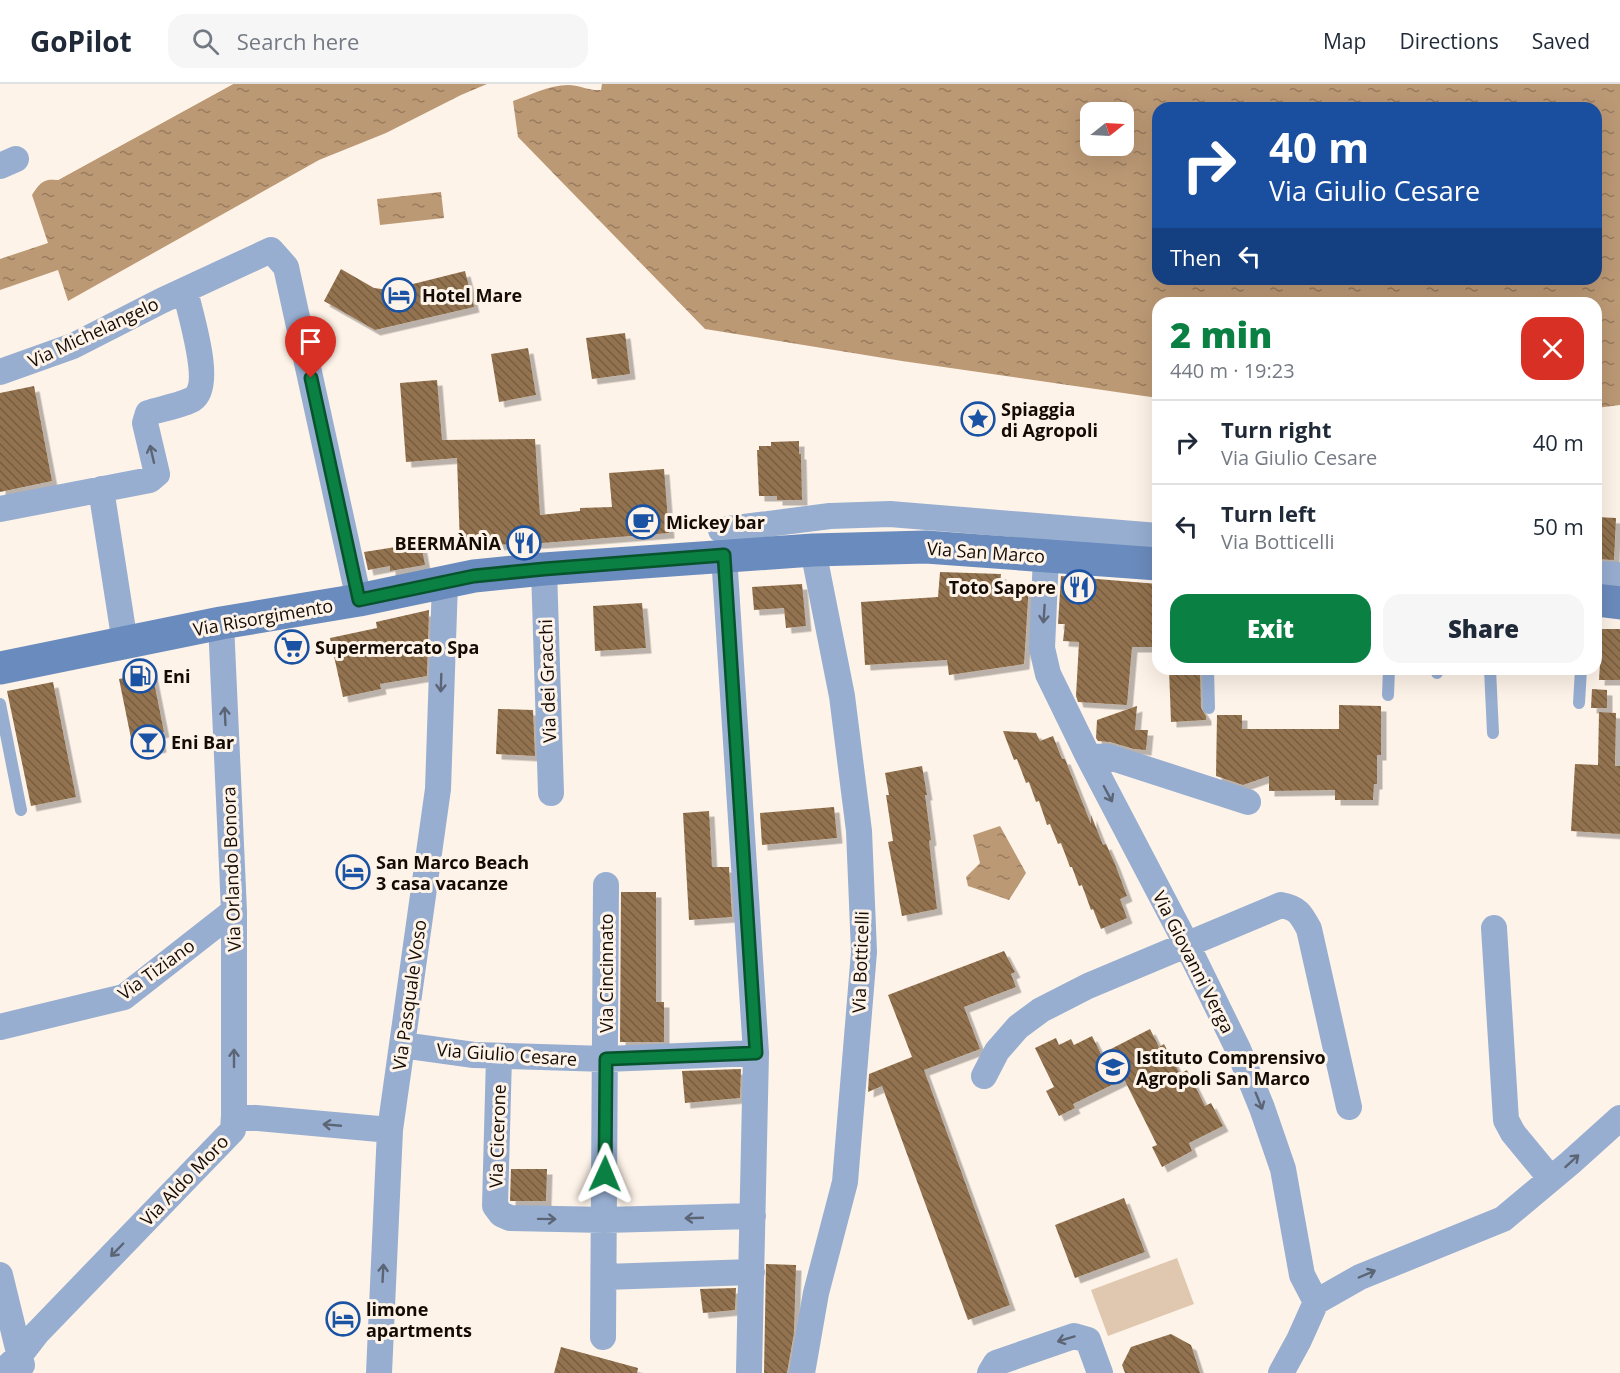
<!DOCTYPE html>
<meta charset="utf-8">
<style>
:root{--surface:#fff;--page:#f6f6f7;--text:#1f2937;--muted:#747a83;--line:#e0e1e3;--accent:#0b8043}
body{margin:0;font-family:"Open Sans",sans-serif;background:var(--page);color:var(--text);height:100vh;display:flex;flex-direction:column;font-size:22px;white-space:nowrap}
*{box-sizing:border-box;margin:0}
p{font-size:20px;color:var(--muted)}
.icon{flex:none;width:33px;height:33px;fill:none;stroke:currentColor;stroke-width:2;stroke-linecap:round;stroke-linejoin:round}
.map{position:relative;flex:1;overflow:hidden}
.side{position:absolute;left:1152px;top:213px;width:450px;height:378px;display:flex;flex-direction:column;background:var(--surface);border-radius:18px;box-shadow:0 6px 24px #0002}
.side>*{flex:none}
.hud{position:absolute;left:1152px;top:18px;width:450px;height:183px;border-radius:18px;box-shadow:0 6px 24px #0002;background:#1a4fa0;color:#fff;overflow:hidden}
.needle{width:39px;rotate:72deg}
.tools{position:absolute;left:1080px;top:18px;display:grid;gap:12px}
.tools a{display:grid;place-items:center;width:54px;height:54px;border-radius:12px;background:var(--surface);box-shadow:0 6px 24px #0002;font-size:30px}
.pin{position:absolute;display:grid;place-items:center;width:51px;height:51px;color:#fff;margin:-62px -26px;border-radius:50% 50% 50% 0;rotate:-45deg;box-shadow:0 0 6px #0007}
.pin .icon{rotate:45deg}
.me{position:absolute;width:66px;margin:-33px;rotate:1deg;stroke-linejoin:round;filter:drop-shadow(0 0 4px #0008)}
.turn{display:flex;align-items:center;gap:21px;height:126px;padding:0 18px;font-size:27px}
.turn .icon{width:78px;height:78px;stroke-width:2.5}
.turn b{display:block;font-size:42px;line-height:51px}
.then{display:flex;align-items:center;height:57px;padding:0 18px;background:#0003;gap:12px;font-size:22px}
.round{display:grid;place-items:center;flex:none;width:63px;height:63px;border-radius:18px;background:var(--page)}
.overview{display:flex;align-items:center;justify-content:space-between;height:102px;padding:0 18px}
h1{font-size:36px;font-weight:800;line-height:45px;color:var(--accent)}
.primary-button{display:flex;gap:12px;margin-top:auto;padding:12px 18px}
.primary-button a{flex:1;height:69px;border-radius:18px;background:var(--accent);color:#fff;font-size:24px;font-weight:800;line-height:69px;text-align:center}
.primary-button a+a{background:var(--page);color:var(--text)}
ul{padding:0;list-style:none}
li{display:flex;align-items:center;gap:18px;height:84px;padding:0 18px;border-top:2px solid var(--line)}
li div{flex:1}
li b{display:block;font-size:22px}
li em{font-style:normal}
header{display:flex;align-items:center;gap:36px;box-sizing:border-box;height:84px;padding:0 30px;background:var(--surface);border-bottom:2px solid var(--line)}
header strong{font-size:28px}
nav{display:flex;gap:33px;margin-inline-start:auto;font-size:21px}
.search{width:420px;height:54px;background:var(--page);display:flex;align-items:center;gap:15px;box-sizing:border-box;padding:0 21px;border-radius:18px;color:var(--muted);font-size:22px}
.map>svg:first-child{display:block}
.green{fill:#e0c8b0}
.water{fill:url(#water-ripples);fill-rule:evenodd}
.pier{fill:#fef3e8}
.building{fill:url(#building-back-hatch);filter:url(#shadow)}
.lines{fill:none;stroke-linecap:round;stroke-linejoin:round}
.lane{stroke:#97aed1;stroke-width:12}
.street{stroke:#97aed1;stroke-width:26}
.secondary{stroke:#6a8bbd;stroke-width:33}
.oneway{stroke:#5c6575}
.route-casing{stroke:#07532c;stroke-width:15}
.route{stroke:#0b8043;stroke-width:10}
.labels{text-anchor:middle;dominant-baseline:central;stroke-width:6;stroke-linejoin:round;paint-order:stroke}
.poi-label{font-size:18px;font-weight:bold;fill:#140b04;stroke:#fef3e8;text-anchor:start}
.street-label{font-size:18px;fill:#140b04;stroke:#fef3e8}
</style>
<header>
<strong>GoPilot</strong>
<div class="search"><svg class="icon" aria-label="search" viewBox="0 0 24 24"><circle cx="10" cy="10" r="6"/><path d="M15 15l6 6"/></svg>Search here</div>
<nav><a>Map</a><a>Directions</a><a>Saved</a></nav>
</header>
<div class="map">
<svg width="1620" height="1289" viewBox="0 0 1620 1289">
<defs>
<pattern id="water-ripples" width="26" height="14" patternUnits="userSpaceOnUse" patternTransform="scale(1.5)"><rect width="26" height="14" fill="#bc9975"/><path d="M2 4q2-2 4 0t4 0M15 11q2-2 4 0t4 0" fill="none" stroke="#987b5e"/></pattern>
<pattern id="building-back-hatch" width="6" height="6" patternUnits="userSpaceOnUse" patternTransform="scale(1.5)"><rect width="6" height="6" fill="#937350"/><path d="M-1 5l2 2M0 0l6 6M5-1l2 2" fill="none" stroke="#775d40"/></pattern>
<filter id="shadow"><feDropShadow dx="5.5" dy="5.5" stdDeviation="0" flood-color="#0004"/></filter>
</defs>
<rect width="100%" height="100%" fill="#fef3e8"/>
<path class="green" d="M 1177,1174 L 1194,1220 L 1108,1252 L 1091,1206 Z"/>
<path class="water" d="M 233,0 L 487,0 L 461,11 L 386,49 L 319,76 L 68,217 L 58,186 L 0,206 L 0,175 L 48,159 L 32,111 C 39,100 44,94 58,96 Z
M 602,0 L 1620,0 L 1620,321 L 1596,324 L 1596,219 L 1158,219 L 1158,314 L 902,277 L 705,245 L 518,53 L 513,17 C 531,11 549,1 568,1 C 579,1 589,7 601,6 ZM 1158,24 L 1596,24 L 1596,195 L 1158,195 ZM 1090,28 L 1124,28 L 1124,62 L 1090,62 Z
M 441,108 L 444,134 L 380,141 L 377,115 Z
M 1000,742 L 1026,789 L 1009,816 L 968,802 L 966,793 L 980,779 L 973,751 Z"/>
<path class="pier" d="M 227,0 L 233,0 L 58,96 L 49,95 L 47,92 L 57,93 Z"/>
<path class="building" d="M 341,185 L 374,204 L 389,206 L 465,187 L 474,223 L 375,246 L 324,217 Z
M 625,249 L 630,290 L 592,295 L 586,254 Z
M 528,264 L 536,311 L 499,318 L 491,270 Z
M 437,296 L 442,356 L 535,355 L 540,431 L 580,427 L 580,424 L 612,423 L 609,389 L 664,385 L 669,449 L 542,459 L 460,462 L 457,374 L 406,378 L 400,299 Z
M 34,302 L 52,397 L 0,408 L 0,309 Z
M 799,357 L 799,370 L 801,370 L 802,416 L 777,416 L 777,412 L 759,412 L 757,366 L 759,366 L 759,362 L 771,362 L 771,358 Z
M 1596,433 L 1616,434 L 1614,476 L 1596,475 Z
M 421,459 L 425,481 L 390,487 L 390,482 L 368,486 L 364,468 Z
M 940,488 L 1001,490 L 999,512 L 1029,500 L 1024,580 L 949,591 L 947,576 L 865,581 L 861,518 L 938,513 Z
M 1061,492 L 1158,500 L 1158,563 L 1132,563 L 1127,621 L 1078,618 L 1076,612 L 1079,558 L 1063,557 L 1065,540 L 1058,540 Z
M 802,500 L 806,542 L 786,544 L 784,524 L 754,526 L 752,503 Z
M 642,519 L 646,564 L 595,567 L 593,522 Z
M 429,526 L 427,592 L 380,600 L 381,605 L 343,613 L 330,554 L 377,544 L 376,538 Z
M 1602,545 L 1620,545 L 1620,596 L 1599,596 Z
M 1169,585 L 1200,585 L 1201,624 L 1206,632 L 1206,636 L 1171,638 Z
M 152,588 L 164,648 L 159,649 L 161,663 L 138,668 L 135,654 L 131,654 L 119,595 Z
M 53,598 L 76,713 L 31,722 L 7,607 Z
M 1592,605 L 1607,606 L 1607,624 L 1591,624 Z
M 1339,621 L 1381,622 L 1381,671 L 1377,671 L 1377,700 L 1374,700 L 1373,716 L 1335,716 L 1335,706 L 1269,707 L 1269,692 L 1243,701 L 1216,692 L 1217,631 L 1242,631 L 1242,645 L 1339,645 Z
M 1137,622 L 1135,646 L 1148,646 L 1146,666 L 1134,665 L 1110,658 L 1098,657 L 1096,654 L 1097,636 Z
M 498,625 L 533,626 L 535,672 L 496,670 Z
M 1599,628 L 1616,629 L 1615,682 L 1620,682 L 1620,750 L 1571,747 L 1575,680 L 1598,681 Z
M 1003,647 L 1036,649 L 1040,657 L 1053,652 L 1062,675 L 1065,675 L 1091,740 L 1091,731 L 1103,761 L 1106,760 L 1115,780 L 1127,812 L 1120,815 L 1127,834 L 1101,845 L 1093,825 L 1091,826 L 1082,801 L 1079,802 L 1072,783 L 1070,783 L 1061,759 L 1058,760 L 1050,740 L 1047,741 L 1039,717 L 1036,718 L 1029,698 L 1026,699 L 1017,675 L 1014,676 Z
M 922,682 L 927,711 L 925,711 L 931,756 L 929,757 L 937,825 L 902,832 L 888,758 L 893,757 L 886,711 L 889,711 L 885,689 Z
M 834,723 L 837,754 L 762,761 L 760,729 Z
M 709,727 L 712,783 L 729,783 L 732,833 L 689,836 L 683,729 Z
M 621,808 L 656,808 L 656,918 L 664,918 L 664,958 L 620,958 Z
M 1004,867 L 1015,888 L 1011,890 L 1016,903 L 964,923 L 980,965 L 924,986 L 1010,1221 L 968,1236 L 882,1002 L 868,1008 L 869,990 L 912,973 L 888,911 Z
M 1150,945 L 1159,963 L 1164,960 L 1180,990 L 1187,986 L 1205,1022 L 1211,1019 L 1223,1042 L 1189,1059 L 1192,1067 L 1162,1083 L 1152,1063 L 1157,1061 L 1124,995 L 1073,1020 L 1075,1024 L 1059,1032 L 1046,1007 L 1054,1003 L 1035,964 L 1056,954 L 1059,961 L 1071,955 L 1074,961 L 1092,952 L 1101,970 Z
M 741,985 L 740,1014 L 685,1019 L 682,987 Z
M 511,1085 L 547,1085 L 546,1117 L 510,1117 Z
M 1124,1114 L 1145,1168 L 1075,1194 L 1055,1141 Z
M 766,1180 L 796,1181 L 794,1249 L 787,1289 L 764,1289 Z
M 736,1204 L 735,1226 L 703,1229 L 700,1205 Z
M 1171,1250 L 1191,1261 L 1200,1289 L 1125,1289 L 1122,1281 L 1131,1263 Z
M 561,1263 L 638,1284 L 637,1289 L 554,1289 Z"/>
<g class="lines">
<path class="lane" d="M 1208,585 L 1209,624
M 1490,585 L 1493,649
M 1437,589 L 1437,585
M 1388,611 L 1389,585
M 1579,619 L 1581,585
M 0,620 L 21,726"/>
<path class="street" d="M 0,82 L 16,75
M 0,288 L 73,262 L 161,217 L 271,166 L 286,183 L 359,516
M 101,405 L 125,559
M 0,425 L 150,396 L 157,390 L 145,339 L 148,329 C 160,325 183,321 193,315 C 214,301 189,227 185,206
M 721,446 L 830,432 L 890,430 L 1158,452
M 724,471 L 756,969 L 749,1288
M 1046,472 L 1042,564 L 1048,590 L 1088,672 L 1187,861 L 1238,965 L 1262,1024 L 1283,1085 L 1302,1191 L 1316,1218 L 1299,1256 L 1281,1289
M 544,485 L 551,709
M 1596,490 L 1620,491
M 221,539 L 234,827 L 234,1032
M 1088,672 L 1109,673 L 1248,718
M 1494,844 L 1506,1036 L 1513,1049 L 1551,1095
M 0,943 L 124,913 L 234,827
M 402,961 L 474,971 L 606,975 L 756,969
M 499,972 L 495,1122 L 501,1130 L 510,1134 L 605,1136 L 753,1132
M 984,992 L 997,967 L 1018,943 L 1041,926 L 1088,902 L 1281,821 C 1298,824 1301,830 1309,845 L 1349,1023
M 0,1191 L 22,1281
M 604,1193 L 752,1188
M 1316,1218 L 1360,1193 L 1503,1135 L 1570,1079 L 1620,1034
M 603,1253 L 606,801
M 1,1289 L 20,1271 L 37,1249 L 233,1046 L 234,1032 L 390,1046
M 379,1289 L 390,1046 L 438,705 L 445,498
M 802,1289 L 816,1209 L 845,1098 L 864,868 L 859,747 L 842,612 L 813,466
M 990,1289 L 996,1279 L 1074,1252 L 1088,1256 L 1100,1289"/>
<path class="secondary" d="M 1596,516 L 1620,519
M 0,584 L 221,539 L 359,516 L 474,492 L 544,485 L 813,466 L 926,463 L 1158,480"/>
</g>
<defs><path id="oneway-shaft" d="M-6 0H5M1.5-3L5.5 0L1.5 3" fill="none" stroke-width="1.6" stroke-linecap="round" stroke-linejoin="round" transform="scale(1.5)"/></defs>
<g class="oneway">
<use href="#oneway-shaft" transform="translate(152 370) rotate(-103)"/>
<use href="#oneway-shaft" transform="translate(1044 530) rotate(94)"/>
<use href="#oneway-shaft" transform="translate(441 599) rotate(92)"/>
<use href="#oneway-shaft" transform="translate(225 632) rotate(-93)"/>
<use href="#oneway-shaft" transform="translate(1108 710) rotate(62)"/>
<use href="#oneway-shaft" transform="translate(234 974) rotate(-90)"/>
<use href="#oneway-shaft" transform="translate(1259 1017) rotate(68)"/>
<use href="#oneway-shaft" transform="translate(332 1041) rotate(-175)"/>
<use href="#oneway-shaft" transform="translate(1572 1077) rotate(-42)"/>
<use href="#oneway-shaft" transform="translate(694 1134) rotate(178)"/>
<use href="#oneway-shaft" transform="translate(547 1135) rotate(1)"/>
<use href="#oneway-shaft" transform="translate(117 1166) rotate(134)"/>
<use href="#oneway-shaft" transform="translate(383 1189) rotate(-87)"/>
<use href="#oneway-shaft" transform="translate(1367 1190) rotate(-23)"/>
<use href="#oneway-shaft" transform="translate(1066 1255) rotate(163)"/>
</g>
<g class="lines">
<g class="route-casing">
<path id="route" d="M 311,294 L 359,516 L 474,492 L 544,485 L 724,471 L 756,969 L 606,975 L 605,1090"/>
</g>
<use href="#route" class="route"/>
</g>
<defs>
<g id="hotel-ring" transform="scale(1.725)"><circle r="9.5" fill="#fef3e8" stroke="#1a53a4" stroke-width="1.5"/><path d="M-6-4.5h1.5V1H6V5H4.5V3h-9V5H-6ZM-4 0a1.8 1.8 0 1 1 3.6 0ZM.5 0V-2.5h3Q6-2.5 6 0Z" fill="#1a53a4"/></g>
<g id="sight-ring" transform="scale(1.725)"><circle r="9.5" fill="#fef3e8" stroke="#1a53a4" stroke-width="1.5"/><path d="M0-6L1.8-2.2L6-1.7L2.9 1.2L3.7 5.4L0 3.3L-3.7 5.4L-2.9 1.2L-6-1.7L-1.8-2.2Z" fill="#1a53a4"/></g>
<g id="cafe-ring" transform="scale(1.725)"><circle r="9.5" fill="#fef3e8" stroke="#1a53a4" stroke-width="1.5"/><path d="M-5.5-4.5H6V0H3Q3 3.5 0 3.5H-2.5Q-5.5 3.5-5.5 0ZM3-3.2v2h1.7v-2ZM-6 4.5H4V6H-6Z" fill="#1a53a4"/></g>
<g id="restaurant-ring" transform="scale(1.725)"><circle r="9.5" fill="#fef3e8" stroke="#1a53a4" stroke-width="1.5"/><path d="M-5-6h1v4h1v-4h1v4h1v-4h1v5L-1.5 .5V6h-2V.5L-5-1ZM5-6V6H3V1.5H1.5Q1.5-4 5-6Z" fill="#1a53a4"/></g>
<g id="supermarket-ring" transform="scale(1.725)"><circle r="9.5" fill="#fef3e8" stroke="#1a53a4" stroke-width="1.5"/><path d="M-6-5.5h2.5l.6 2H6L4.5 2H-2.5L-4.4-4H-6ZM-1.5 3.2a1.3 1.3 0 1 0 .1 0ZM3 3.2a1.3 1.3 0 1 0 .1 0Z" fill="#1a53a4"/></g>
<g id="fuel-ring" transform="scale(1.725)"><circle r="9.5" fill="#fef3e8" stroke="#1a53a4" stroke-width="1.5"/><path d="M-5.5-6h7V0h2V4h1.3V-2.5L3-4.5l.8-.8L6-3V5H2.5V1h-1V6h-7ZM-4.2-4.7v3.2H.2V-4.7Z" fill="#1a53a4"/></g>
<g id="bar-ring" transform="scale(1.725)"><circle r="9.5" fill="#fef3e8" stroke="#1a53a4" stroke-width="1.5"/><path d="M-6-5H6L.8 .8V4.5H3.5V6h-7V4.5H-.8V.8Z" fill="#1a53a4"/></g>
<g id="school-ring" transform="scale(1.725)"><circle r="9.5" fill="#fef3e8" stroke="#1a53a4" stroke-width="1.5"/><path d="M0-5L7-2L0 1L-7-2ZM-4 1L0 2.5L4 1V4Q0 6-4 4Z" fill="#1a53a4"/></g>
</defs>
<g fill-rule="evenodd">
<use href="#hotel-ring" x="399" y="211"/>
<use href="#sight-ring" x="978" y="335"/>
<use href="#cafe-ring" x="643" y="438"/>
<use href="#restaurant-ring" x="524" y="459"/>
<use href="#restaurant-ring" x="1079" y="503"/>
<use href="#supermarket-ring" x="292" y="563"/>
<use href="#fuel-ring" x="140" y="592"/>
<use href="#bar-ring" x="148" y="658"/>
<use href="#hotel-ring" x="353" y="788"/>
<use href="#school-ring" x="1113" y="983"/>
<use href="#hotel-ring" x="343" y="1235"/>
</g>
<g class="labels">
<g class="poi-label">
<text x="422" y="211">Hotel Mare</text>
<text x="1001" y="325">Spiaggia<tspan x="1001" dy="21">di Agropoli</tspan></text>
<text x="666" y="438">Mickey bar</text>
<text x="501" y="459" text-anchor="end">BEERMÀNÌA</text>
<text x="1056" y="503" text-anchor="end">Toto Sapore</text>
<text x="315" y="563">Supermercato Spa</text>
<text x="163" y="592">Eni</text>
<text x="171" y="658">Eni Bar</text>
<text x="376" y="778">San Marco Beach<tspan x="376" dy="21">3 casa vacanze</tspan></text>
<text x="1136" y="973">Istituto Comprensivo<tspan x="1136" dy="21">Agropoli San Marco</tspan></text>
<text x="366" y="1225">limone<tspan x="366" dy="21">apartments</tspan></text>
</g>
<g class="street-label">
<text transform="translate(93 248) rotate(-25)">Via Michelangelo</text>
<text transform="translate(986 468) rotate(4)">Via San Marco</text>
<text transform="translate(263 533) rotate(-10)">Via Risorgimento</text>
<text transform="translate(547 597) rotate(-92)">Via dei Gracchi</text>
<text transform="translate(231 785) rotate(-92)">Via Orlando Bonora</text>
<text transform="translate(860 878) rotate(-88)">Via Botticelli</text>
<text transform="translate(1194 878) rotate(63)">Via Giovanni Verga</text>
<text transform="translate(156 885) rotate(-36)">Via Tiziano</text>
<text transform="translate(606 889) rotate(-90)">Via Cincinnato</text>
<text transform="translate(409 911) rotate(-82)">Via Pasquale Voso</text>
<text transform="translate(507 970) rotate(4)">Via Giulio Cesare</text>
<text transform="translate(497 1052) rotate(-88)">Via Cicerone</text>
<text transform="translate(184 1096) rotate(-46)">Via Aldo Moro</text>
</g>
</g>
</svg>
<div class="tools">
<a><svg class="needle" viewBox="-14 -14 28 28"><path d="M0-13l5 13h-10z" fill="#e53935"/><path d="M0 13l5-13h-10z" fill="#747a83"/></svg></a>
</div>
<div class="pin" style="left:311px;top:294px;background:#d93025"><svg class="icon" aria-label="arrive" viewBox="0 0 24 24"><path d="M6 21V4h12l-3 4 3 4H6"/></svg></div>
<svg class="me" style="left:605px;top:1090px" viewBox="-20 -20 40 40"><path d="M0-17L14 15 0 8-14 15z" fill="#0b8043" stroke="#fff" stroke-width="4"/></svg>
<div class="hud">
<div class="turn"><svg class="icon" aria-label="right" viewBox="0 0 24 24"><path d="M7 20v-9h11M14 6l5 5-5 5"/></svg><div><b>40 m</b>Via Giulio Cesare</div></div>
<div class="then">Then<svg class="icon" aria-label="left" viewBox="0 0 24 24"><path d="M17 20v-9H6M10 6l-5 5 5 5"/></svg></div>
</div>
<section class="side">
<div class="overview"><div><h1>2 min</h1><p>440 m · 19:23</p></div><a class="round" style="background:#d93025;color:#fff"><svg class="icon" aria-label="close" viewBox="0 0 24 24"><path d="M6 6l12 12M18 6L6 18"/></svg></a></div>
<ul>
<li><svg class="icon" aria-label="right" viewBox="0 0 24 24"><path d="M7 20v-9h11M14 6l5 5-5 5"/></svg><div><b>Turn right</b><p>Via Giulio Cesare</p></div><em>40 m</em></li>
<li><svg class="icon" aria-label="left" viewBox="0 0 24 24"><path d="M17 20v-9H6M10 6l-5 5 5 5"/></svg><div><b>Turn left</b><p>Via Botticelli</p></div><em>50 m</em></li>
</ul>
<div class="primary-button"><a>Exit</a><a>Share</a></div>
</section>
</div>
